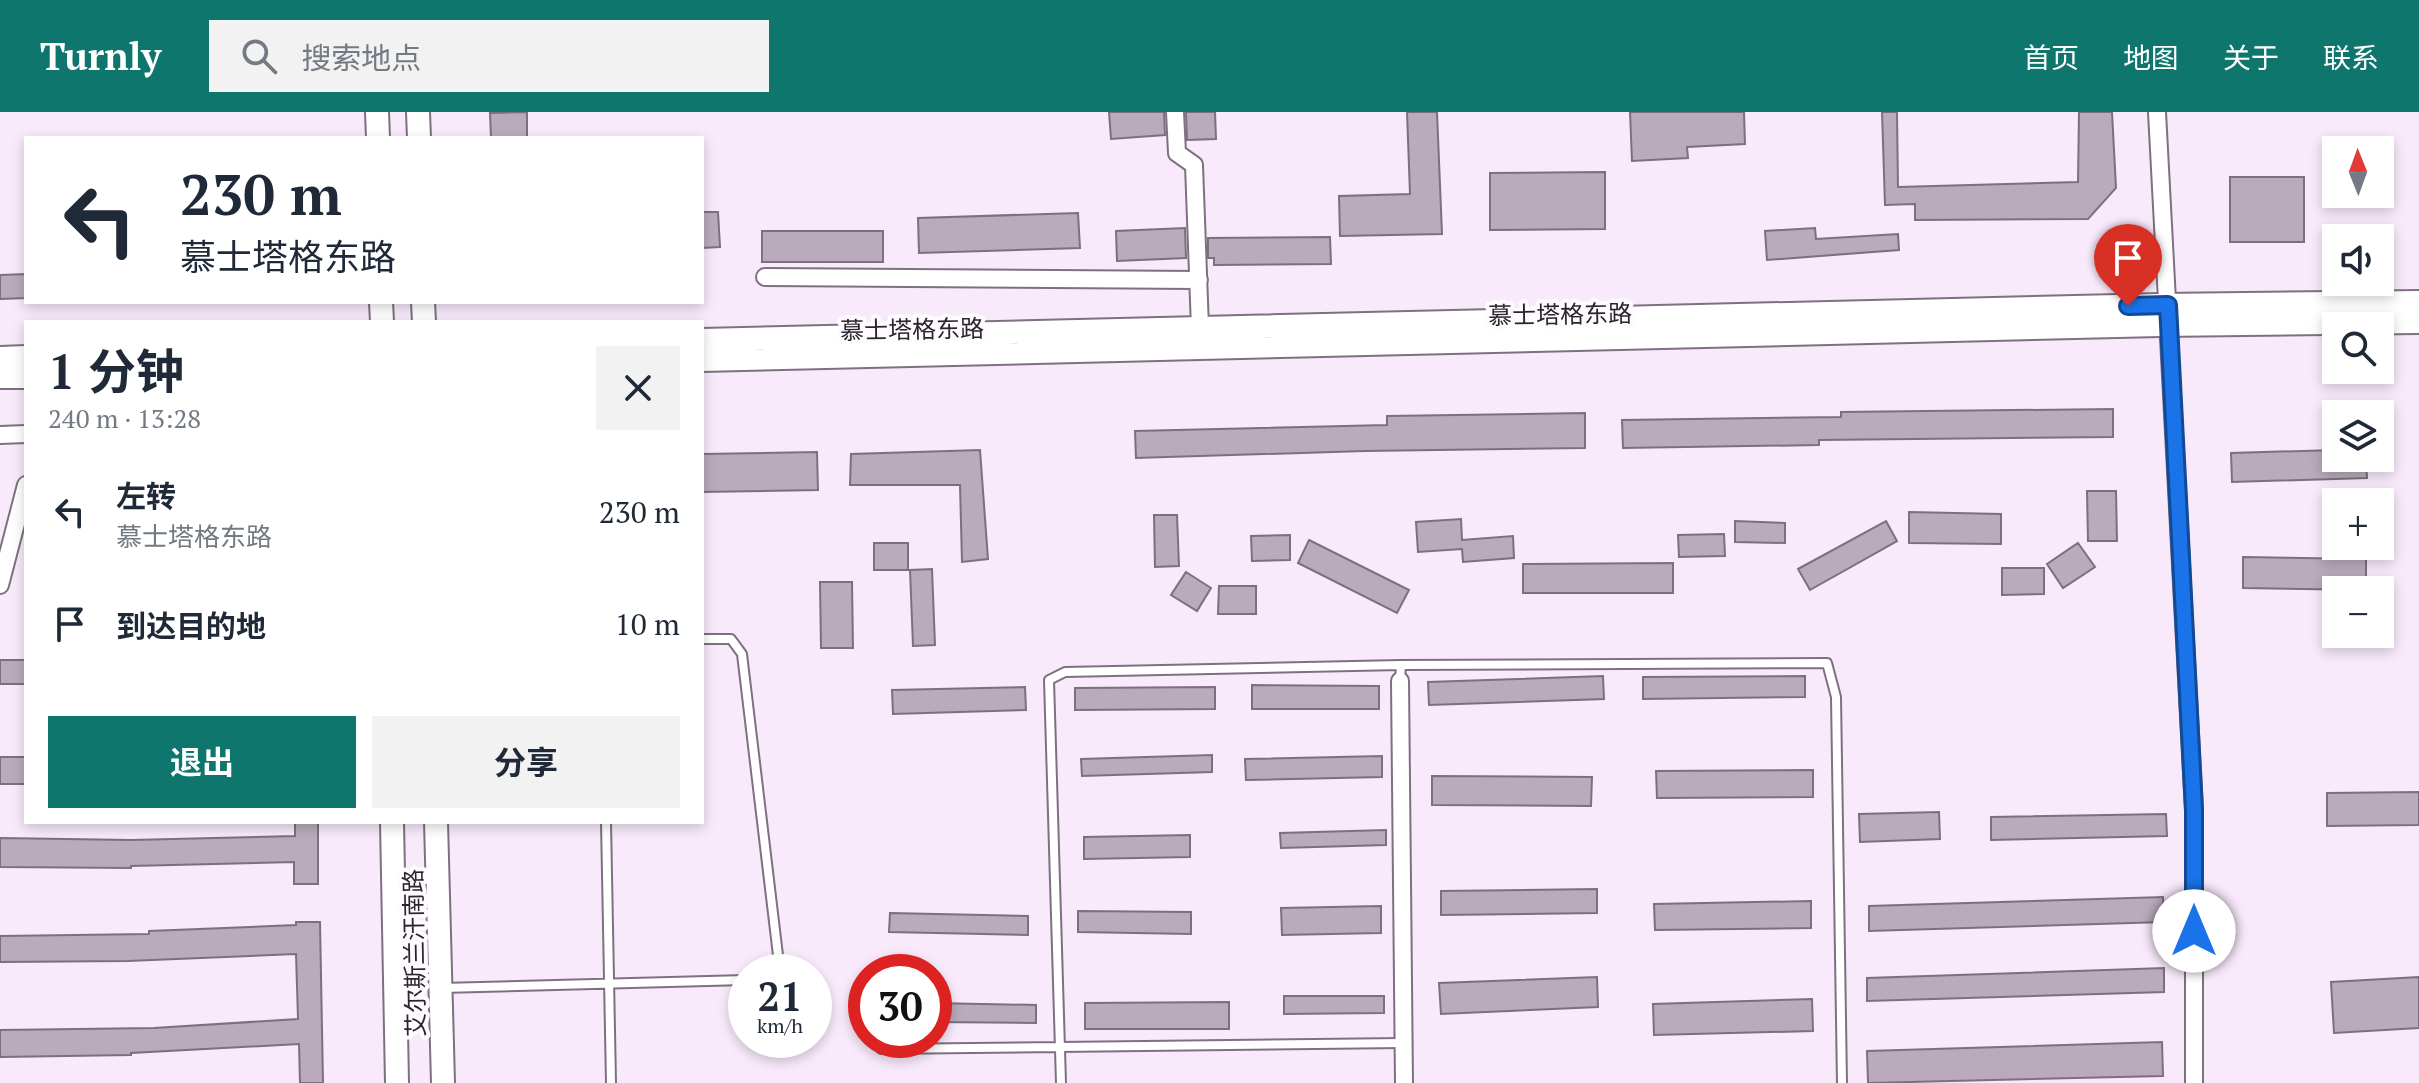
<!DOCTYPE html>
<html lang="zh">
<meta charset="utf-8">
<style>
:root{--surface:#fff;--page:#f2f2f3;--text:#1f2937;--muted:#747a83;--accent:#0f766e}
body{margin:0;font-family:"PT Serif","Noto Sans SC",serif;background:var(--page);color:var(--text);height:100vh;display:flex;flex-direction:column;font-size:30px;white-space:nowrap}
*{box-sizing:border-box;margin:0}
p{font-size:26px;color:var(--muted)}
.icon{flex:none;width:44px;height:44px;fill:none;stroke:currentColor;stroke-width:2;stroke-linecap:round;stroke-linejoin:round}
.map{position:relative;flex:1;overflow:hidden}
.drawer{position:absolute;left:24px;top:208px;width:680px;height:504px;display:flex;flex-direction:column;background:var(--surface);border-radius:0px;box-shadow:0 4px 12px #0003}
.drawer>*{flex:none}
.top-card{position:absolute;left:24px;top:24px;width:680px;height:168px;border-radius:0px;box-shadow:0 4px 12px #0003;background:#fff;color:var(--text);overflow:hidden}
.needle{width:52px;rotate:359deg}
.fabs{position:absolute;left:2322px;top:24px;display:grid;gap:16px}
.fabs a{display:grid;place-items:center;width:72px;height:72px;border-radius:0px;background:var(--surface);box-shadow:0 4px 12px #0003;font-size:40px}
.speed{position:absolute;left:728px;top:842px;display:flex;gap:16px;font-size:40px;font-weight:700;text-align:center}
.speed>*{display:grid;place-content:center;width:104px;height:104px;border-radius:50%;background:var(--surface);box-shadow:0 4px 12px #0003;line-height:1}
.speed small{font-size:20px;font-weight:400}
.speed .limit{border:12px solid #d22;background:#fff;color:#111}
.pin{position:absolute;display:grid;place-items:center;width:68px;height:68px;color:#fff;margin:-82px -34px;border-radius:50% 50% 50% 0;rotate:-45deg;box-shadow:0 0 8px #0007}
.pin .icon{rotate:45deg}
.me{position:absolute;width:88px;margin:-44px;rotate:0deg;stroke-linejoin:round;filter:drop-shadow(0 0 6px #0008)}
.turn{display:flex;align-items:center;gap:28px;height:168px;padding:0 24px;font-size:36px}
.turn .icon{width:104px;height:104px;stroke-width:2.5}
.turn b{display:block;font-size:56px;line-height:68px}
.round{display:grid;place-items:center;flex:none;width:84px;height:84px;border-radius:0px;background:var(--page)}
.overview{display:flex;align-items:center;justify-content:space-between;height:136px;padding:0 24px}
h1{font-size:48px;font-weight:700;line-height:60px}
.cta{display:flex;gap:16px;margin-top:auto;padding:16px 24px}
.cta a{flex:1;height:92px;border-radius:0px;background:var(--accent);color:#fff;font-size:32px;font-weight:700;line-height:92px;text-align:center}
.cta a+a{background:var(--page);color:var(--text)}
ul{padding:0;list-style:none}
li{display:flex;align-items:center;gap:24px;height:112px;padding:0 24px}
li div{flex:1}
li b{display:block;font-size:30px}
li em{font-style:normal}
header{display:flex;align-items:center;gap:48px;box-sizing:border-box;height:112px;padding:0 40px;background:var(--accent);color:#fff}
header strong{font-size:38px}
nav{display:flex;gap:44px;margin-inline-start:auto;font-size:28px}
.search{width:560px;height:72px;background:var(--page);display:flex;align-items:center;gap:20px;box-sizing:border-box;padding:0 28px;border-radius:0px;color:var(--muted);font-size:30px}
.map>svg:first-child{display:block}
.building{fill:#b9aabc;stroke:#7d6f7f;stroke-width:2}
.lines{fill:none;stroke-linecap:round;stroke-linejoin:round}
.lane-casing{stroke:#7e7081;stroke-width:12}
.street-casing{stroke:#7e7081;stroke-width:20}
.secondary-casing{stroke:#7e7081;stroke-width:26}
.lane{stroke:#fff;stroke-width:8}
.street{stroke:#fff;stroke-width:16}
.secondary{stroke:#fff;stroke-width:22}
.route-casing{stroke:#114b97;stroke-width:20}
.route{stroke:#1a73e8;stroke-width:14}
.labels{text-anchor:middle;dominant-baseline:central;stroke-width:8;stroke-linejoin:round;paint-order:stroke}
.street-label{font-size:24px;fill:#2a252c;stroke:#fefbff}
</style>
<header>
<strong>Turnly</strong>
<div class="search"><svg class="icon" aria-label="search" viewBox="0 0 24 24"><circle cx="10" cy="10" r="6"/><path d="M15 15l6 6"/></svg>搜索地点</div>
<nav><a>首页</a><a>地图</a><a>关于</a><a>联系</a></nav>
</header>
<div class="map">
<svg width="2419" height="971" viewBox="0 0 2419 971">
<rect width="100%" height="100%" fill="#f8e9fb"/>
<path class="building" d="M 527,0 L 527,26 L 491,26 L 490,1 Z
M 1109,0 L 1164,0 L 1165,23 L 1111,27 Z
M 1186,0 L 1215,0 L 1216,27 L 1187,28 Z
M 1407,0 L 1437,0 L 1442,122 L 1340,124 L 1339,84 L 1410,82 Z
M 1630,0 L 1744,0 L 1745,32 L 1687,35 L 1688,46 L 1632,49 Z
M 1882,0 L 1897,0 L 1898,75 L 2078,70 L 2079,0 L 2112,0 L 2116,76 L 2088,107 L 1915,108 L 1915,92 L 1885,93 Z
M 1605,60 L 1605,117 L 1490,118 L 1490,61 Z
M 2230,65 L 2304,65 L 2304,130 L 2230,130 Z
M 702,100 L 718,100 L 720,135 L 702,136 Z
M 1078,101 L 1080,136 L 919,141 L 918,106 Z
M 1185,116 L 1186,146 L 1117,149 L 1116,119 Z
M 1815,116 L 1816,127 L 1898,122 L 1899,138 L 1767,148 L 1765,119 Z
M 762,119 L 883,119 L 883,150 L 762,150 Z
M 1330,125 L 1331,152 L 1214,153 L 1214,146 L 1208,146 L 1208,126 Z
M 26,162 L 26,186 L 0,187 L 0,163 Z
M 2113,297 L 2113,325 L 1819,328 L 1819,333 L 1623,336 L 1622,308 L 1841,305 L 1841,300 Z
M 1585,301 L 1585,336 L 1365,339 L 1136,346 L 1135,319 L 1387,313 L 1387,304 Z
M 980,338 L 988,447 L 962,450 L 960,373 L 850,373 L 851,342 Z
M 2336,338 L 2336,346 L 2366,346 L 2367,366 L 2232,370 L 2231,341 Z
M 817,340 L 818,378 L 702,380 L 702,342 Z
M 2087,379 L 2116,379 L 2117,429 L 2088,429 Z
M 1909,400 L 2001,402 L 2001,432 L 1909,431 Z
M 1154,403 L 1177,403 L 1179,454 L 1155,455 Z
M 1461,407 L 1462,428 L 1513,424 L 1514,446 L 1463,450 L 1462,437 L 1418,440 L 1416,410 Z
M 1735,409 L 1785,411 L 1785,431 L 1735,430 Z
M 1886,409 L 1897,429 L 1810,478 L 1798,457 Z
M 1724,422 L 1725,444 L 1679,445 L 1678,423 Z
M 1290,423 L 1290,448 L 1252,449 L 1251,424 Z
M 1309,428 L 1409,478 L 1397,501 L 1298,451 Z
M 874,431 L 908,431 L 908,458 L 874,458 Z
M 2078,431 L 2095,455 L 2063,476 L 2047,452 Z
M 2243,445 L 2366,447 L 2366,478 L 2243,476 Z
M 1673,451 L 1673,481 L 1523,481 L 1523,452 Z
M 2002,456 L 2044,456 L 2044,482 L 2002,483 Z
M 932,457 L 935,533 L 913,534 L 910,458 Z
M 1186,460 L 1211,476 L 1197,499 L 1171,483 Z
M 820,470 L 852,470 L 853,536 L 821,536 Z
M 1219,474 L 1256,474 L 1256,502 L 1218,502 Z
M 0,548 L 26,548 L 26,572 L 0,572 Z
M 1603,564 L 1604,587 L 1429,593 L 1428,570 Z
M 1805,564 L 1805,585 L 1643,587 L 1643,565 Z
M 1252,573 L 1379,574 L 1379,597 L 1252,597 Z
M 1025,575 L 1026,598 L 893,602 L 892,578 Z
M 1215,575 L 1215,597 L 1075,598 L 1075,576 Z
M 1212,643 L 1212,660 L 1082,664 L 1081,647 Z
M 1382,644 L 1382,665 L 1246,668 L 1245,647 Z
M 0,645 L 26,645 L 26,672 L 0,672 Z
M 1813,658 L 1813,685 L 1657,686 L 1656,659 Z
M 1432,664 L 1592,665 L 1591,694 L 1432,693 Z
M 2419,680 L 2419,713 L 2327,714 L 2327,681 Z
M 1939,700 L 1940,727 L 1860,730 L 1859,702 Z
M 2166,702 L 2167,724 L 1991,728 L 1991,705 Z
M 295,710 L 318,710 L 318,772 L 294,772 L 294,750 L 131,754 L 131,756 L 0,755 L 0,726 L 131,728 L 295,724 Z
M 1386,718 L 1386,733 L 1281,736 L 1280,721 Z
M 1190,723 L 1190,745 L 1084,747 L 1084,725 Z
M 1597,777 L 1597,801 L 1441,803 L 1441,779 Z
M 2163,785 L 2164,810 L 1869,819 L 1869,794 Z
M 1811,789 L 1811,816 L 1655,818 L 1654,792 Z
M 1381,794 L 1381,821 L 1282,823 L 1281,796 Z
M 1078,799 L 1191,800 L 1191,822 L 1078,820 Z
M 890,801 L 1028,804 L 1028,823 L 889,820 Z
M 296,810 L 320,810 L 323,971 L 300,971 L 299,932 L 131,941 L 131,943 L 0,945 L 0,918 L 154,916 L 298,907 L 296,842 L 128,849 L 0,850 L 0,824 L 149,822 L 149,819 L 296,813 Z
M 2164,856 L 2164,880 L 1867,889 L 1867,866 Z
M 1597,865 L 1598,895 L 1441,902 L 1439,871 Z
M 2419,865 L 2419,916 L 2334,921 L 2331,870 Z
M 1284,884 L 1384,884 L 1384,901 L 1284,902 Z
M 1812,887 L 1813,919 L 1654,923 L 1653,892 Z
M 1229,890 L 1229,917 L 1085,917 L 1085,891 Z
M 934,891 L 1036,893 L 1036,911 L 934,910 Z
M 2162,930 L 2163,964 L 1868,971 L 1867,939 Z"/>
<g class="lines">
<g class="lane-casing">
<path id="lane" d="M 702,527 L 731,527 L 742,542 L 780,860
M 1401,553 L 1827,551 L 1836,585 L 1842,971
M 606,710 L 611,971
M 441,876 L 746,868
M 881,937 L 1403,931
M 1061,971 L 1049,568 L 1065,560 L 1401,553 L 1400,569"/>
</g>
<g class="street-casing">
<path id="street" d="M 1175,0 L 1177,41 L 1194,53 L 1200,216
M 2157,0 L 2194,698 L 2194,971
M 765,165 L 1199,168
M 0,323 L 26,322
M 0,473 L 26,373
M 1400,569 L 1404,971"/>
</g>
<g class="secondary-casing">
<path id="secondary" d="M 377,0 L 378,26
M 418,0 L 419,26
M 381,190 L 382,210
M 423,190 L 424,210
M 702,228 L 2160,193 L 2419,190
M 0,246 L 26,245
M 702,248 L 2160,213 L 2419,210
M 0,265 L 26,265
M 392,710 L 397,971
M 436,710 L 443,971"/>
</g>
<use href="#lane" class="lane"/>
<use href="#street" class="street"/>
<use href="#secondary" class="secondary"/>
</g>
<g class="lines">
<g class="route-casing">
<path id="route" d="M 2128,194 L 2168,193 L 2194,698 L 2194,819"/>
</g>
<use href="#route" class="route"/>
</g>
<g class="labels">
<g class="street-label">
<text transform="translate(1560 202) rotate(-1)">慕士塔格东路</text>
<text transform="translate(912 217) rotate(-1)">慕士塔格东路</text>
<text transform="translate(414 841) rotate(-91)">艾尔斯兰汗南路</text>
</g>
</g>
</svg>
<div class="fabs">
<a><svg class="needle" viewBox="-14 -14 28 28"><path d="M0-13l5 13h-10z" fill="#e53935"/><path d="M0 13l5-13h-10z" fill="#747a83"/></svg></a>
<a><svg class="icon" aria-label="sound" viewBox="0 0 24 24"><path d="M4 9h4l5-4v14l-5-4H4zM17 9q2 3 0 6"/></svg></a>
<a><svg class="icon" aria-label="search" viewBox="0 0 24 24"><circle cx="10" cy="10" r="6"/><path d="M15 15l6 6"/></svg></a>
<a><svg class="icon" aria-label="layers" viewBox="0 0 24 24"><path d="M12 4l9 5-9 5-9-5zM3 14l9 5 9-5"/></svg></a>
<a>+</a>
<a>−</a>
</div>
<div class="speed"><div>21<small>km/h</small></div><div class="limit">30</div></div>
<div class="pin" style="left:2128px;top:194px;background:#d93025"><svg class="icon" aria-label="arrive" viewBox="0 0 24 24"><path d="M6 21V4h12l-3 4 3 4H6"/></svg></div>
<svg class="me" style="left:2194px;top:819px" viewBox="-20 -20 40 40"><circle r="19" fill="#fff"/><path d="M0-13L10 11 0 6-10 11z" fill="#1a73e8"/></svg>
<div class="top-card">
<div class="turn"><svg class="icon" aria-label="left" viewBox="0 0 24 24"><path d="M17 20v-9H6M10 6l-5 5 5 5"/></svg><div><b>230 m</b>慕士塔格东路</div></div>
</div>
<section class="drawer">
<div class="overview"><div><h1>1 分钟</h1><p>240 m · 13:28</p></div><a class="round"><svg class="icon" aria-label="close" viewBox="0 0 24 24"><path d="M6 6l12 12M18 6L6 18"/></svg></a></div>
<ul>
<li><svg class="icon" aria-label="left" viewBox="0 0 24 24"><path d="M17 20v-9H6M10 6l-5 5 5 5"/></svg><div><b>左转</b><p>慕士塔格东路</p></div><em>230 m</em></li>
<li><svg class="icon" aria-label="arrive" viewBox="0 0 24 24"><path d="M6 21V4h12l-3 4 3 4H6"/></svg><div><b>到达目的地</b></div><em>10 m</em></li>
</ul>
<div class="cta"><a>退出</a><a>分享</a></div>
</section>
</div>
